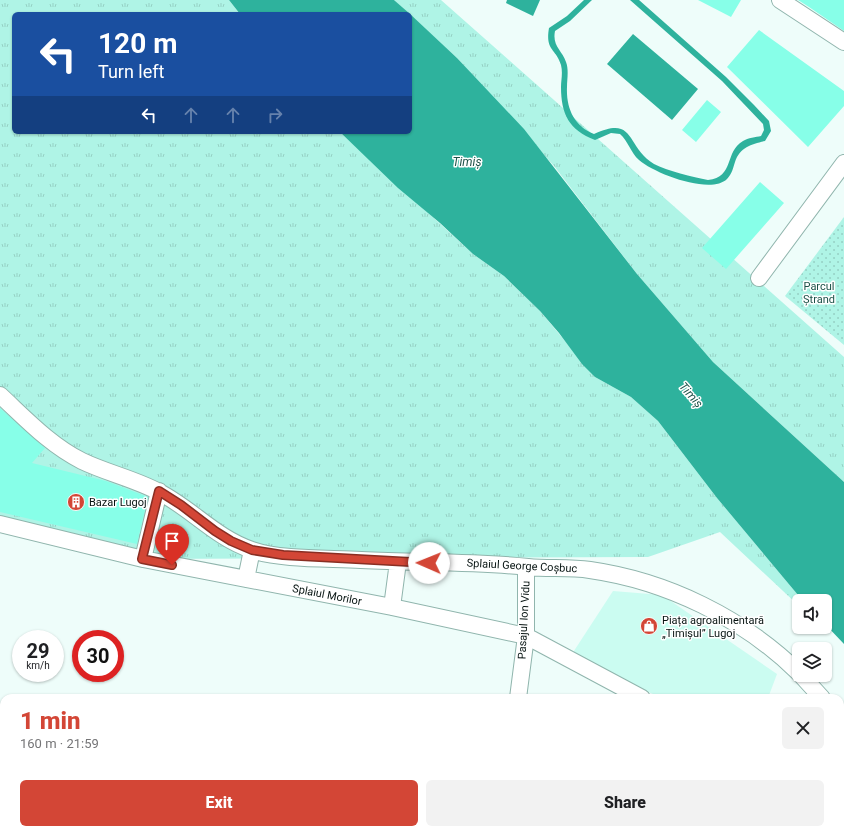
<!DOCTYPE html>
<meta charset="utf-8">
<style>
:root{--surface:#fff;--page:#f2f2f2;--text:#202124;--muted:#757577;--accent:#d34636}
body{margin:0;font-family:Roboto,sans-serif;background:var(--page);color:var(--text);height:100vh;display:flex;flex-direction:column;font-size:15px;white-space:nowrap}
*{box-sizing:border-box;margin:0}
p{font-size:13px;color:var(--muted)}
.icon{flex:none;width:22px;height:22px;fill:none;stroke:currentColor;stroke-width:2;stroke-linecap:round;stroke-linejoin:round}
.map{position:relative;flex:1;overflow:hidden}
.details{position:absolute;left:0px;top:694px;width:844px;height:140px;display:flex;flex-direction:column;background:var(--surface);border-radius:12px 12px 0 0;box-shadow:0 1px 3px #0004}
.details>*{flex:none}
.banner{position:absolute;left:12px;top:12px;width:400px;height:122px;border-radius:6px;box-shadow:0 1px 3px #0004;background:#1a4fa0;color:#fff;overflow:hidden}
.fabs{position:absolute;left:792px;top:594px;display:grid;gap:8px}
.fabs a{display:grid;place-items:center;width:40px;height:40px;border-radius:6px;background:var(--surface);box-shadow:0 1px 3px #0004;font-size:20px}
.speed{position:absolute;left:12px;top:630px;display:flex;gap:8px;font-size:20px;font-weight:700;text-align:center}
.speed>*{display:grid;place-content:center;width:52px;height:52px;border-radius:50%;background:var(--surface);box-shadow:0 1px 3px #0004;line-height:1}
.speed small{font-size:10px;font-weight:400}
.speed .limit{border:6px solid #d22;background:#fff;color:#111}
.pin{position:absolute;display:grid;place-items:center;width:34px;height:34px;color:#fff;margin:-41px -17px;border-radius:50% 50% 50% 0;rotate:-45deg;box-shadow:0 0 4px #0007}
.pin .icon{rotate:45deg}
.me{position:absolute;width:44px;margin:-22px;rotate:271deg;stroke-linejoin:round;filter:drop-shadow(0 0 3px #0008)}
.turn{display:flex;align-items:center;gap:14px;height:84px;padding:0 20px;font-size:18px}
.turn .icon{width:52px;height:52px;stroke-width:2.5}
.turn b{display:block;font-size:28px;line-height:34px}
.lanes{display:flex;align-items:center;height:38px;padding:0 20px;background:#0003;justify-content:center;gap:20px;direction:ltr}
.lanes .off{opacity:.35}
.round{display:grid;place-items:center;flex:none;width:42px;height:42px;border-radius:6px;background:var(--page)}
.head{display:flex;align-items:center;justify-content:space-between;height:68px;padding:0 20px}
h1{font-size:24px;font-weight:800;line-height:30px;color:var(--accent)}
.primary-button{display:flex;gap:8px;margin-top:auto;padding:8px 20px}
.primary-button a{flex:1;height:46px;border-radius:6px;background:var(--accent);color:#fff;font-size:16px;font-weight:800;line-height:46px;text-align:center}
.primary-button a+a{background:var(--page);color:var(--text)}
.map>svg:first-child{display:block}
.built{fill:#cbfcf1}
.grass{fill:url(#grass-tufts)}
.park{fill:url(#park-dots)}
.water{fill:#2eb29d}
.building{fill:#87ffe8}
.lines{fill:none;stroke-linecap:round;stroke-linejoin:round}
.street-casing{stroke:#90b5ad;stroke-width:18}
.street{stroke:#fff;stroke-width:16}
.route-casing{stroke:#892e23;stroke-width:10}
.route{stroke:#d34636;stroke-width:7}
.labels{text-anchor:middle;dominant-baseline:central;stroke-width:3;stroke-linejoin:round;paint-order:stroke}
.park-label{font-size:11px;fill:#1d5248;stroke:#fff}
.poi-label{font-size:11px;fill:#061311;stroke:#fff;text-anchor:start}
.street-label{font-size:11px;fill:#061311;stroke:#fff}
.water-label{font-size:12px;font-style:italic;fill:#1e5249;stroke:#fff}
</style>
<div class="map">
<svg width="844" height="834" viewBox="0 0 844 834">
<defs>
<pattern id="grass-tufts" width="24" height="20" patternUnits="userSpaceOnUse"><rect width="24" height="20" fill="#aff4e6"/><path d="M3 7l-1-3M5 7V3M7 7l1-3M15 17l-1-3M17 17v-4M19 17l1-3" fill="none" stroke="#95d0c4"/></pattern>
<pattern id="park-dots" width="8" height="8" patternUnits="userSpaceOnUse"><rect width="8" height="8" fill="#aff4e6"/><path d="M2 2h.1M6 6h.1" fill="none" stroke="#95d0c4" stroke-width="1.8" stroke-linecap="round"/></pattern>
</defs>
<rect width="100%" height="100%" fill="#eefdfa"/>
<path class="built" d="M 613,591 L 662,595 L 777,674 L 768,698 L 662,698 L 570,657 Z"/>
<path class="grass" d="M 0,0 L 229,0 L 240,14 L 14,14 L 14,132 L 340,132 L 473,254 L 504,276 L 540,311 L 595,377 L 631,397 L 658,421 L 717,498 L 803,601 L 799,601 L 799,606 L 720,532 L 648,557 L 143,559 L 0,524 Z
M 394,0 L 441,0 L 844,357 L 844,482 L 713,362 L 637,274 L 554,166 L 457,58 Z"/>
<path class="park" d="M 844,217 L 844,345 L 785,296 Z"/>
<path class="water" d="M 229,0 L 394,0 L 410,14 L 240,14 Z
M 507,0 L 540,0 L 533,16 L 506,3 Z
M 584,0 L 592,0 L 570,21 L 555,31 C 552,46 562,50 566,62 C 569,70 567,79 567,87 C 566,108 574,126 594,134 C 636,115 625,146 654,164 C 667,171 693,177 708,180 C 735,177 724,152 743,141 C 748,138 756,137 761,136 L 764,130 L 763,124 L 722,81 L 630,0 L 639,0 L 726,77 L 754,105 L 769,121 L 771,131 L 765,141 C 752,144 740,147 735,162 C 733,168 732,174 727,179 C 711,195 655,174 639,160 C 631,153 628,141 620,134 L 611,133 L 595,140 C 569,130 561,114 561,87 C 561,80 563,73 561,65 C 556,48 545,51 549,28 L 567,16 Z
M 410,14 L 457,58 L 524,129 L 637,274 L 713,362 L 844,482 L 844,644 L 825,624 L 825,601 L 803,601 L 717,498 L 658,421 L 631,397 L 595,377 L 582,364 L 559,333 L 540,311 L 504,276 L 473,254 L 440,223 L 398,188 L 340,132 L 410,132 Z
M 633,34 L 698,89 L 672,120 L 607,64 Z"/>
<path class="building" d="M 698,0 L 741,0 L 731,17 Z
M 798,0 L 844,0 L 844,31 L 809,7 Z
M 759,30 L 844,91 L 844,106 L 808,147 L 727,67 Z
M 707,100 L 721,112 L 696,142 L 682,130 Z
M 760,182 L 784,203 L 726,269 L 702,248 Z
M 0,408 L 45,448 L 32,463 L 106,481 L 148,497 L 137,544 L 0,512 Z"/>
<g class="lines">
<g class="street-casing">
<path id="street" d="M 780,0 L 844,42
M 759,278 L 844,163
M 0,395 C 26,419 50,445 82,461 C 107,473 135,479 159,492 C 192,509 216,538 252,550 C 281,560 330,558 361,560 C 417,563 473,561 528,567 C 548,569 569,567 590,570 C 667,581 743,618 799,673
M 0,524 L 143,559 L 392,607 L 526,636 L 642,698
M 143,559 L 159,491
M 246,579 L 252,550
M 392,607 L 398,562
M 801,675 L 822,698
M 518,698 L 526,636 L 526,567
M 840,718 L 844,722
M 0,735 L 4,737
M 840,784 L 844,789
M 42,830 L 44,834
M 209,830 L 211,834
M 591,830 L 593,834
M 757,830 L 757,834
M 645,834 L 646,830"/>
</g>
<use href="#street" class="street"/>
</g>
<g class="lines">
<g class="route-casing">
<path id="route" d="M 172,565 L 142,559 L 159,491 L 181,505 L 215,531 L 231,541 L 252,550 L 283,555 L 429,563"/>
</g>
<use href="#route" class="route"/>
</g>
<defs>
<g id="building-disc" transform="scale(0.9)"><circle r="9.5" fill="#d34636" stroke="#fff"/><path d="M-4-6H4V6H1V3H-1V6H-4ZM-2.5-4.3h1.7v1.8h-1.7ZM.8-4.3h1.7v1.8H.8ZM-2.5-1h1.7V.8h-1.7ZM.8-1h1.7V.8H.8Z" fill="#fff"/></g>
<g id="shop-disc" transform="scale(0.9)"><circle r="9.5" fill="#d34636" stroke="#fff"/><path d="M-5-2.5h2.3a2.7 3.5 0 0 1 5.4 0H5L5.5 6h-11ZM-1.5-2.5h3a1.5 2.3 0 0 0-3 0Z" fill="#fff"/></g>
</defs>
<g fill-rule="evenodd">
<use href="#building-disc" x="76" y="502"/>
<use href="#shop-disc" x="649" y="626"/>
</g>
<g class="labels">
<g class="park-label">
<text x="819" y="286">Parcul<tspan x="819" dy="13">Ștrand</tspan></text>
</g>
<g class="poi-label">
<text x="89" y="502">Bazar Lugoj</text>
<text x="662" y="620">Piața agroalimentară<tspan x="662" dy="13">„Timișul” Lugoj</tspan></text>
</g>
<g class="street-label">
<text transform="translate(522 566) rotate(3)">Splaiul George Coșbuc</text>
<text transform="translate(327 595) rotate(11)">Splaiul Morilor</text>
<text transform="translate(524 620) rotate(-87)">Pasajul Ion Vidu</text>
</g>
<g class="water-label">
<text x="467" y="162">Timiș</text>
<text transform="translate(691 395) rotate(49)">Timiș</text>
</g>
</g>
</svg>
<div class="fabs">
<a><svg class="icon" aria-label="sound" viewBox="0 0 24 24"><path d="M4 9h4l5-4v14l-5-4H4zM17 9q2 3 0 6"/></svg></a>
<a><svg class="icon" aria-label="layers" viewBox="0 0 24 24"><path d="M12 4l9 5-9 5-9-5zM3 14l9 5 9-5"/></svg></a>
</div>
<div class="speed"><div>29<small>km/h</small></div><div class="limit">30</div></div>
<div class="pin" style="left:172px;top:565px;background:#d93025"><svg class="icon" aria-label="arrive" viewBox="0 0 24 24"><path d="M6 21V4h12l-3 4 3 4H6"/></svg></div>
<svg class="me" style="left:429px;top:563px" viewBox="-20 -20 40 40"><circle r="19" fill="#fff"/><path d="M0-13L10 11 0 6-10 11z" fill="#d34636"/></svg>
<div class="banner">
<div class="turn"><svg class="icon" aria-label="left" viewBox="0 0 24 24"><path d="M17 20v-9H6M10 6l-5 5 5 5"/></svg><div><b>120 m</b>Turn left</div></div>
<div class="lanes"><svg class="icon" aria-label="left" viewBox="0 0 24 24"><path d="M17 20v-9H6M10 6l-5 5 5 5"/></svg><svg class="icon off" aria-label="ahead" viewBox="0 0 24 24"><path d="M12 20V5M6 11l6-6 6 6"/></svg><svg class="icon off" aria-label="ahead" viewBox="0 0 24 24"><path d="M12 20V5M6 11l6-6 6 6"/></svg><svg class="icon off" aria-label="right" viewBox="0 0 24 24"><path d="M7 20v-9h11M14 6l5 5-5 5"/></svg></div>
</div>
<section class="details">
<div class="head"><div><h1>1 min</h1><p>160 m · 21:59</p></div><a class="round"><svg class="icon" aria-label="close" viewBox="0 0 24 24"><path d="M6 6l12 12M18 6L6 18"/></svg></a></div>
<div class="primary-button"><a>Exit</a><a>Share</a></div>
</section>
</div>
